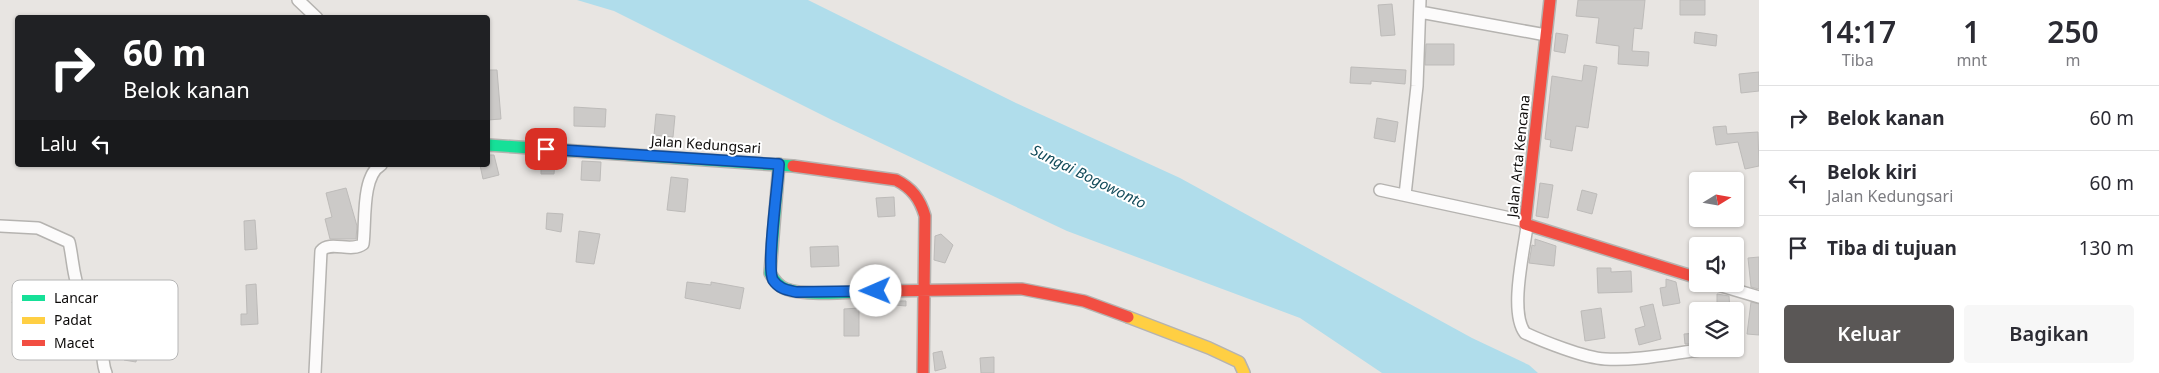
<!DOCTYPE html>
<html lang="id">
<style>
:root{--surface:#fff;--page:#f7f7f7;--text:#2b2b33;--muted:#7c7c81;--line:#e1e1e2;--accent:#5a5756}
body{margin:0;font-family:"Noto Sans",sans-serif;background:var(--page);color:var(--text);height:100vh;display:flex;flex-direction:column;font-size:19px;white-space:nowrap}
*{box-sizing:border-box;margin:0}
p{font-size:16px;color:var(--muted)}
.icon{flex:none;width:28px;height:28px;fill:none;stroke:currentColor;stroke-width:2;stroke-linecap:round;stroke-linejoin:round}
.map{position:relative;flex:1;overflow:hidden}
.drawer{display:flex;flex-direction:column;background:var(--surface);width:400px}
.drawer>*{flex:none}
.hud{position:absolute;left:15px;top:15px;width:475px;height:152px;border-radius:5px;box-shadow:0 1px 4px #0004;background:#202124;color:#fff;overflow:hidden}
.needle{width:32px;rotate:79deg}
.controls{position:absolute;left:1689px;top:172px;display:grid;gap:10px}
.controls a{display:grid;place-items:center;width:55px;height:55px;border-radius:5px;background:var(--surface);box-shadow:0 1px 4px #0004;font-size:25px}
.pin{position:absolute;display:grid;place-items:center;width:42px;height:42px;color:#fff;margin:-21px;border-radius:10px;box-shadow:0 2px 8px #0006}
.me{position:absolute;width:55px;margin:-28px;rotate:269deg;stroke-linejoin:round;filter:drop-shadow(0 0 4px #0008)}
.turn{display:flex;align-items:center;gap:18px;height:105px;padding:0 25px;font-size:22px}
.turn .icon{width:65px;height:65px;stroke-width:2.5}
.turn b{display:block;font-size:35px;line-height:42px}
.then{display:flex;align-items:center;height:48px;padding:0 25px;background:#0003;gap:10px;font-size:19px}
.eta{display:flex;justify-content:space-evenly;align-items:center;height:85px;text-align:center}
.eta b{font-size:30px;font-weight:600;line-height:35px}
.cta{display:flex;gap:10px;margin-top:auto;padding:10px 25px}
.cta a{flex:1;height:58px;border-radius:5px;background:var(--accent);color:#fff;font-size:20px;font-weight:600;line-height:58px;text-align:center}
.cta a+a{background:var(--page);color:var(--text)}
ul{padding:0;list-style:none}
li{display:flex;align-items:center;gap:15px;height:65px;padding:0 25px;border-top:1px solid var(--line)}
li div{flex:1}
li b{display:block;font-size:19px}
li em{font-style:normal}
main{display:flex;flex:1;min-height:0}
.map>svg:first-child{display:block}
.water{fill:#b0ddeb}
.building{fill:#cccac8;stroke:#bdbbb9}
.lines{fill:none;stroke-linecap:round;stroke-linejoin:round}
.street-casing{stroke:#b5b3b0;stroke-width:14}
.fast-casing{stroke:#b5b3b0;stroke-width:14}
.slow-casing{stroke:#b5b3b0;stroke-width:14}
.jam-casing{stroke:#b5b3b0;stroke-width:14}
.street{stroke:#fcfbfb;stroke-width:11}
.fast{stroke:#16e098;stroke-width:11}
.slow{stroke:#ffcf43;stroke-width:11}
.jam{stroke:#f24e42;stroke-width:11}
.route-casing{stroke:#114b97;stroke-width:12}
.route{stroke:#1a73e8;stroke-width:9}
.labels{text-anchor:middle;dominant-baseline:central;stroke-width:4;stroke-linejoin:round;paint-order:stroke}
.street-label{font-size:14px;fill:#0d0b0a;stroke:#fff}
.water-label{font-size:15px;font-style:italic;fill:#134b5a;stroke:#fff}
.key{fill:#fff;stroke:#b6b6b6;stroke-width:1}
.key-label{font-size:14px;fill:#0d0b0a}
</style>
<main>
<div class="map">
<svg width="1759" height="373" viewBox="0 0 1759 373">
<rect width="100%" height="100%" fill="#e8e5e2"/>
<path class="water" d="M 577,0 L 808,0 L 1016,103 L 1180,178 L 1472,338 L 1529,365 L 1538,373 L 1382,373 L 1300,318 L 1067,231 L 832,120 L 614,11 Z"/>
<path class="building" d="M 1578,0 L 1645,0 L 1642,29 L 1634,28 L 1632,51 L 1649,52 L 1648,66 L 1618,64 L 1619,46 L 1596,43 L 1599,18 L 1576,16 Z
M 1680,0 L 1705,0 L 1705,15 L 1680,15 Z
M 1392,4 L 1395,35 L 1381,36 L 1378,5 Z
M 1695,32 L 1717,35 L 1716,46 L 1694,43 Z
M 1556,33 L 1568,35 L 1565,53 L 1554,51 Z
M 1426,44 L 1454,44 L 1454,65 L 1425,65 Z
M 1584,65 L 1597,67 L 1588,128 L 1576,126 L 1572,151 L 1550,147 L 1551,140 L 1545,139 L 1552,76 L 1582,81 Z
M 1351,67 L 1406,70 L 1405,84 L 1371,81 L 1371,84 L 1350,83 Z
M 488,70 L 497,70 L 501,119 L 488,120 Z
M 1759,72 L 1759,91 L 1741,93 L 1739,74 Z
M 574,107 L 606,109 L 605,127 L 574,126 Z
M 656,114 L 675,116 L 673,137 L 654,135 Z
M 1377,118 L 1398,122 L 1395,142 L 1374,138 Z
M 1726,126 L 1727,134 L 1758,132 L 1759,166 L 1745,169 L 1738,142 L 1716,145 L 1713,127 Z
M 488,155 L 494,155 L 499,175 L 483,179 L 480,165 L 488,165 Z
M 541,158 L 555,159 L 554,174 L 541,174 Z
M 582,161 L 601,162 L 600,181 L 581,180 Z
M 671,177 L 688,179 L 685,212 L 667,210 Z
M 1540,183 L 1553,185 L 1548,218 L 1536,216 Z
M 346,188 L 357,226 L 356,239 L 330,239 L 325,219 L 332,217 L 326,193 Z
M 1582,190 L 1597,194 L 1592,214 L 1577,210 Z
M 894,197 L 895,216 L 878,217 L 876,198 Z
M 547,213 L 563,214 L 561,232 L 546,229 Z
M 255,220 L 257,249 L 245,250 L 244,221 Z
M 579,231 L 600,234 L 594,264 L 576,262 Z
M 941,234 L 953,245 L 945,263 L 934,260 L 935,236 Z
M 1535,239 L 1556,246 L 1554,266 L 1529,263 L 1532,245 L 1535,246 Z
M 838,246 L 839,266 L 811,267 L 810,247 Z
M 1759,257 L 1759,289 L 1751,287 L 1748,258 Z
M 1597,268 L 1611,268 L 1611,272 L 1631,271 L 1632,292 L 1598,293 Z
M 1666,279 L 1676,282 L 1680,303 L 1663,306 L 1660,288 L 1666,287 Z
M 687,282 L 711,285 L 711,282 L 744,288 L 740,309 L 685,298 Z
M 256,284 L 258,324 L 241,325 L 241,314 L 247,314 L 246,285 Z
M 17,285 L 36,291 L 31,309 L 12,303 Z
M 1717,294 L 1729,296 L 1730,311 L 1717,311 Z
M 875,301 L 906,301 L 906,306 L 874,303 Z
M 1751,302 L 1759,304 L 1759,335 L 1747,334 Z
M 1653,304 L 1661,339 L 1639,345 L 1635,329 L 1645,326 L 1640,307 Z
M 859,308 L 859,336 L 844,336 L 844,309 Z
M 1601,308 L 1605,338 L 1585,341 L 1581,311 Z
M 136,321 L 154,323 L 148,357 L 137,356 L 136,362 L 124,360 L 126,338 L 134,339 Z
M 1698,333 L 1698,343 L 1685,344 L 1684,334 Z
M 942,351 L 946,368 L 935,371 L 933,353 Z
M 994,357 L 994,373 L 981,373 L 980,358 Z"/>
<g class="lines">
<g class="street-casing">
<path id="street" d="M 298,0 L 317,18
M 1420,12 L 1546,35
M 1380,190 L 1524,221
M 1405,195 L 1417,86 L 1420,0
M 0,226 L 38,228 L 69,242 C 73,258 73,280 81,295 C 86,303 95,311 99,320 C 106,336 99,356 106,373
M 1527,226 C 1524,251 1509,312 1525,333 C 1542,341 1585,358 1605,359 C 1639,361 1673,353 1707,349
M 1715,284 L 1759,297
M 315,373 L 321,251 C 330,240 351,253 363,244 C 366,224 361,176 381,165"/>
</g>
<g class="fast-casing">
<path id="fast" d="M 488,145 L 793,166
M 779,164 L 770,273 C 774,280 778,286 786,289 C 807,297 859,291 883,291"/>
</g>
<g class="slow-casing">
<path id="slow" d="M 1128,317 L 1209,348 L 1239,362 L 1244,373"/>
</g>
<g class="jam-casing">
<path id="jam" d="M 1550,0 L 1525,224 L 1698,278
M 793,166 L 896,180 C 912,188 920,199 925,216 L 923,373
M 883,291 L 1022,289 L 1084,301 L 1128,317"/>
</g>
<use href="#street" class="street"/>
<use href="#fast" class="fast"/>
<use href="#slow" class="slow"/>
<use href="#jam" class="jam"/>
</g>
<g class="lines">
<g class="route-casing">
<path id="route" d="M 546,149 L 779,164 C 778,184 766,267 773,280 C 779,289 787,290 796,292 L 876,291"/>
</g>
<use href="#route" class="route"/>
</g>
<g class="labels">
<g class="street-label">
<text transform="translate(706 144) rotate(4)">Jalan Kedungsari</text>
<text transform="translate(1518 156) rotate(-84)">Jalan Arta Kencana</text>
</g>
<g class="water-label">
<text transform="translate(1089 176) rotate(26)">Sungai Bogowonto</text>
</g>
</g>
<rect x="12" y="280" width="166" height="80" rx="8" class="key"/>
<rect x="22" y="295" width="23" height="6" fill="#16e098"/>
<rect x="22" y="317" width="23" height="7" fill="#ffcf43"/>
<rect x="22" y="340" width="23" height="6" fill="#f24e42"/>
<g class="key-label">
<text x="54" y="303">Lancar</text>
<text x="54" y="325">Padat</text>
<text x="54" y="348">Macet</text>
</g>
</svg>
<div class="controls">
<a><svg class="needle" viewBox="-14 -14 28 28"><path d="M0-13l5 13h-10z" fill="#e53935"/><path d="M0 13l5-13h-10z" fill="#7c7c81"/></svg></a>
<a><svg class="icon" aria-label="sound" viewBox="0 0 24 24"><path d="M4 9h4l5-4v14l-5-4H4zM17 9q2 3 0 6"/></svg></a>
<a><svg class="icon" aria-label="layers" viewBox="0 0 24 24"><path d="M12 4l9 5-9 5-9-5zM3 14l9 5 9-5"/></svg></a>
</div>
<div class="pin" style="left:546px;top:149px;background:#d93025"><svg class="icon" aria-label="arrive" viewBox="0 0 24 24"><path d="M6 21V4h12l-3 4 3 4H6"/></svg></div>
<svg class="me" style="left:876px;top:291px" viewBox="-20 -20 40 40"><circle r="19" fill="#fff"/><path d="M0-13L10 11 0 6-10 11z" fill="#1a73e8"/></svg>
<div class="hud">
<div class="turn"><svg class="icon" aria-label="right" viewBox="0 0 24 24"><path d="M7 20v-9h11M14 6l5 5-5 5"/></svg><div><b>60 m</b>Belok kanan</div></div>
<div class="then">Lalu<svg class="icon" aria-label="left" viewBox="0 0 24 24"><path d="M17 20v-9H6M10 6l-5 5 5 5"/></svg></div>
</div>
</div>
<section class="drawer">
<div class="eta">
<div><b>14:17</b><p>Tiba</p></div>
<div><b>1</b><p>mnt</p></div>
<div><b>250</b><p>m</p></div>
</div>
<ul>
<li><svg class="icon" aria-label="right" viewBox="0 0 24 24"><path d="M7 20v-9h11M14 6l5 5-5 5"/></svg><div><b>Belok kanan</b></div><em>60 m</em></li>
<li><svg class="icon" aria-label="left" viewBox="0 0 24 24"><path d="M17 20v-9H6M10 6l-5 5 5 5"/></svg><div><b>Belok kiri</b><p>Jalan Kedungsari</p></div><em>60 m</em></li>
<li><svg class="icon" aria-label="arrive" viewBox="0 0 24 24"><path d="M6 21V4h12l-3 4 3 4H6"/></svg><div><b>Tiba di tujuan</b></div><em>130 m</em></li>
</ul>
<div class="cta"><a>Keluar</a><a>Bagikan</a></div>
</section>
</main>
